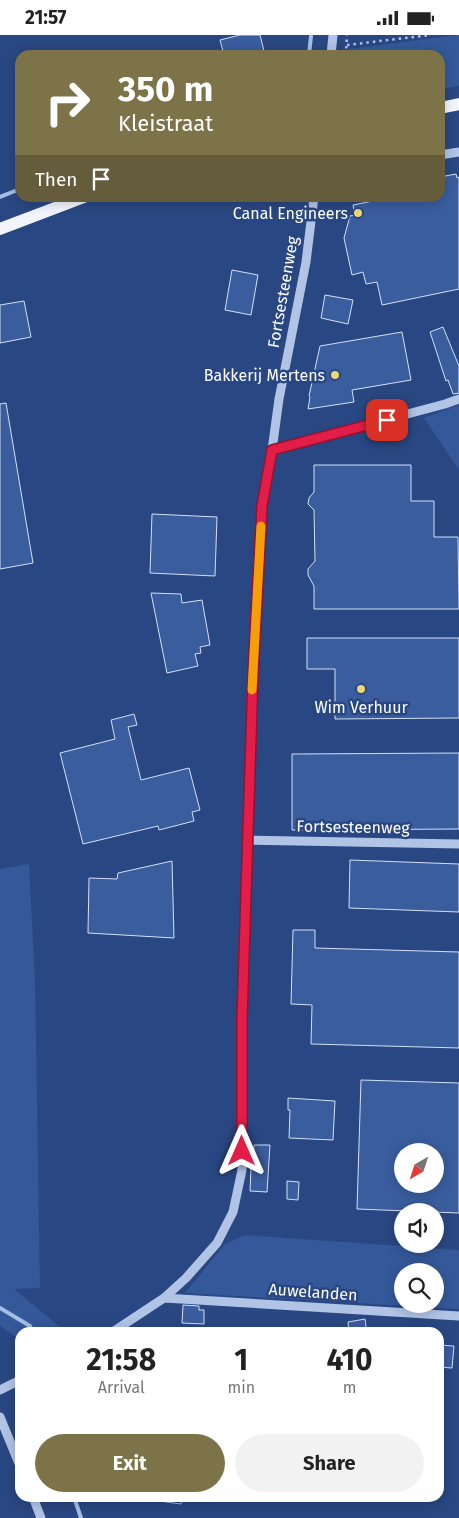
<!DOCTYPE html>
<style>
:root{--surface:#fff;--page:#f2f2f2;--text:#222;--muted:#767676;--accent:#7d7349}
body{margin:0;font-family:"Fira Sans",sans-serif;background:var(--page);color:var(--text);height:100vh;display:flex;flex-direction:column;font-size:19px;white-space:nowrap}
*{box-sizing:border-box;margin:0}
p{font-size:16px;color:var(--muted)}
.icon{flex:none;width:28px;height:28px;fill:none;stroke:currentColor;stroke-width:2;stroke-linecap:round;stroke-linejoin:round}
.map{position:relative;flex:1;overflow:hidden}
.drawer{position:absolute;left:15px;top:1292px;width:429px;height:175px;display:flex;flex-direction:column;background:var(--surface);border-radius:15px;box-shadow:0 2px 12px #0003}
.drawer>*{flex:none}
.top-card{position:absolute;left:15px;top:15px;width:430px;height:152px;border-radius:15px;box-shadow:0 2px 12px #0003;background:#7d7349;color:#fff;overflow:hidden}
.needle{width:32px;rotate:219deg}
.fabs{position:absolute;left:394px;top:1108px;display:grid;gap:10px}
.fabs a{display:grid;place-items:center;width:50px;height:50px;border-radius:50%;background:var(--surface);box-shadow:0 2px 12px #0003;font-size:25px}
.pin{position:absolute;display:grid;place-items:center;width:42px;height:42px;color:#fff;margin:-21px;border-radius:10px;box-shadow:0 2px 8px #0006}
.me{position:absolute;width:55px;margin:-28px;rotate:0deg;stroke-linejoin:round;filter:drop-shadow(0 0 4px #0008)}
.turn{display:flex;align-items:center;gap:18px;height:105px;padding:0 20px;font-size:22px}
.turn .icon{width:65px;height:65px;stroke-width:2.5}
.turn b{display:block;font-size:35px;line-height:42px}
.then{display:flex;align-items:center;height:48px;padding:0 20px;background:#0003;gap:10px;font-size:19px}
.eta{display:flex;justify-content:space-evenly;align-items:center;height:85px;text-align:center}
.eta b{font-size:30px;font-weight:700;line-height:35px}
.action{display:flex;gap:10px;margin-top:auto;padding:10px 20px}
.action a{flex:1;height:58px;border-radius:30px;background:var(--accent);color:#fff;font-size:20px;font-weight:700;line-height:58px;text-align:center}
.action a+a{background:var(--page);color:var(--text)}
.status{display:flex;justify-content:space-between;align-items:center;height:35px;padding:0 25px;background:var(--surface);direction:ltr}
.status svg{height:14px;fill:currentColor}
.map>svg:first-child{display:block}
.green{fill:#345899;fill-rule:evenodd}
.water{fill:#1d3462;stroke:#a6bee6}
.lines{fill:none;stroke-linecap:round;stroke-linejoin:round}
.stream{stroke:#a6bee6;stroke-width:4}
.building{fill:#3a5d9e;stroke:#d4e0f5;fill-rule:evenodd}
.path{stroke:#b1c4e6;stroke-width:2.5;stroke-dasharray:2.5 4;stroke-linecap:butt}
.minor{stroke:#b1c4e6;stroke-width:9}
.major{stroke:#f2f5fd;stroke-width:12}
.route-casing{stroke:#92132f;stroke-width:12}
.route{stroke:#e11d48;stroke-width:9}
.slow{stroke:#f59e0b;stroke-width:9}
.poi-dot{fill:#edd678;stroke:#294782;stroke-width:2}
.labels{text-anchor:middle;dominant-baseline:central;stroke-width:5;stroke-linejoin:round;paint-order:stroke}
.poi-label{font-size:16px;fill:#fff;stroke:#294782;text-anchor:end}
.street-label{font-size:16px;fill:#fff;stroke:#294782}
</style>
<div class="status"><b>21:57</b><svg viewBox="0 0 49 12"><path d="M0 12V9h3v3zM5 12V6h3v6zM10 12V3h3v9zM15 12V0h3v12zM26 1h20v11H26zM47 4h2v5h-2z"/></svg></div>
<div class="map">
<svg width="459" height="1483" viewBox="0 0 459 1483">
<rect width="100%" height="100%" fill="#294782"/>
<path class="green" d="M 459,0 L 459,51 L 440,54 L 440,20 L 348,20 L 349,14 Z
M 459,370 L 459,435 L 424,383 Z
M 29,829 L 35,944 L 40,1253 L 14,1254 L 66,1297 L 20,1298 L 20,1305 L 0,1291 L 0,834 Z
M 245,1200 L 459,1215 L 459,1274 L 185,1258 L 225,1209 ZM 435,1236 L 435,1269 L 402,1269 L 402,1236 Z"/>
<path class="water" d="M 144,1463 L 182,1463 L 181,1469 L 145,1464 Z"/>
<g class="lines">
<path class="stream" d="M 309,20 L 311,1
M 0,162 L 20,154
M 0,1273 L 30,1291 L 33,1298
M 74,1462 L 81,1483"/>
</g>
<path class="building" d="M 240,0 L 260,0 L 265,20 L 224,20 L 220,5 Z
M 456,139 L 457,143 L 459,142 L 459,254 L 382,270 L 377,247 L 366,249 L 363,237 L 352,240 L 344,203 L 350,181 L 355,180 L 353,170 L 373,166 L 372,162 L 440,162 L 440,142 Z
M 232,235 L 258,240 L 251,280 L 225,275 Z
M 325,260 L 353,265 L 348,289 L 321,283 Z
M 24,266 L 31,302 L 0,308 L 0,270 Z
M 443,292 L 459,331 L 459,358 L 453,359 L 448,345 L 446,346 L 430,297 Z
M 402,297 L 411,345 L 352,355 L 354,367 L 308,374 L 310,362 L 309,361 L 320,311 Z
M 6,368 L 33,528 L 0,534 L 0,369 Z
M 314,430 L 411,430 L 411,466 L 434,466 L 434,502 L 458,502 L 459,574 L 314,574 L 314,551 L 308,540 L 308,534 L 315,526 L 314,475 L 308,469 L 309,463 L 314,457 Z
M 152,479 L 217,482 L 215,541 L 150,538 Z
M 151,558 L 181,559 L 182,568 L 202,565 L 210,610 L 200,612 L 201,618 L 195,619 L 198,631 L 167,638 Z
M 307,603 L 459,603 L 459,683 L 335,684 L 335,634 L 307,634 Z
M 134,679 L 137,690 L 128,692 L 141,745 L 189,733 L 200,775 L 192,777 L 194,786 L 159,795 L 158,791 L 83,809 L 60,718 L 115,704 L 111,685 Z
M 459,718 L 459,794 L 292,795 L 292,719 Z
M 350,825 L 459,829 L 459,877 L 349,873 Z
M 172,826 L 174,903 L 88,898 L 89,843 L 117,844 L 118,838 Z
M 293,895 L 315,895 L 315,913 L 459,917 L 459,1013 L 311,1009 L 312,970 L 291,969 Z
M 361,1045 L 459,1048 L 459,1178 L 357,1174 ZM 402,1116 L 435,1116 L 435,1149 L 402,1149 Z
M 288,1063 L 335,1066 L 333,1105 L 289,1103 L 290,1075 L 288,1075 Z
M 254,1110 L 270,1110 L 267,1157 L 250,1156 L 251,1132 L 254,1132 Z
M 287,1146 L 299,1147 L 298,1165 L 287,1164 Z
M 183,1270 L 199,1271 L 199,1275 L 204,1275 L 204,1289 L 182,1288 Z
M 365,1284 L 367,1298 L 349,1298 L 348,1287 Z
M 439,1310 L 454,1311 L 452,1333 L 439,1332 Z"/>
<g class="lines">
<path class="path" d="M 347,10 L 430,0
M 346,20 L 347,0"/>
<path class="minor" d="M 331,20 L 333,0
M 440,120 L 459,117
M 272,415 L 445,369 L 459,364
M 247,805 L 459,809
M 164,1263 L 459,1281
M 111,1298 L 164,1263 L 186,1243 L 217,1208 L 233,1177 L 242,1135 L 242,984 L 253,640 L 262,471 L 272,415 L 279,364 L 306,227 L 314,162
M 0,1355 L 20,1345
M 0,1382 L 20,1431
M 33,1462 L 41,1483"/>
<path class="major" d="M 440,73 L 459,69
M 0,194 L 84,162"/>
</g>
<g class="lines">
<g class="route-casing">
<path id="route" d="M 242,1116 L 242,984 L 253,640 L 262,471 L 272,415 L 387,385"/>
</g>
<use href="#route" class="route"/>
<path class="slow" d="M 252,655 L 261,491"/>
</g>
<g class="poi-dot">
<circle cx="358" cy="178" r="5"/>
<circle cx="335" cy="340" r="5"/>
<circle cx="361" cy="654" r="5"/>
</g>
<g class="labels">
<g class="poi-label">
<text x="348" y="178">Canal Engineers</text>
<text x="325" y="340">Bakkerij Mertens</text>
<text x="361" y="672" text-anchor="middle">Wim Verhuur</text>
</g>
<g class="street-label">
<text transform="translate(283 257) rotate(-80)">Fortsesteenweg</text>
<text transform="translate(353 792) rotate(1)">Fortsesteenweg</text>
<text transform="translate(313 1257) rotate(4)">Auwelanden</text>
</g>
</g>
</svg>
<div class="fabs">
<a><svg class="needle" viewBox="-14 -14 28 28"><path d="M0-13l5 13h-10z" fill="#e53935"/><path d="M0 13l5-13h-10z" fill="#767676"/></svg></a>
<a><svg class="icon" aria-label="sound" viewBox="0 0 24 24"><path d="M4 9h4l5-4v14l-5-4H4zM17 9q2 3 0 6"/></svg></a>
<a><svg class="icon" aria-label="search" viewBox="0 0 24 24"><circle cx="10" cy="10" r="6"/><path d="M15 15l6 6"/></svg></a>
</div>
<div class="pin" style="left:387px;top:385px;background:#d93025"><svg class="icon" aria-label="arrive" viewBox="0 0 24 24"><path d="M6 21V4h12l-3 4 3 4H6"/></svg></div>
<svg class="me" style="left:242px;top:1116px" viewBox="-20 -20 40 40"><path d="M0-17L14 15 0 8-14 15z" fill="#e11d48" stroke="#fff" stroke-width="4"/></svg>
<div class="top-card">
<div class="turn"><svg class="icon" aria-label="right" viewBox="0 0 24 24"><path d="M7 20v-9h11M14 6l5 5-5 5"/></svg><div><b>350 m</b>Kleistraat</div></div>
<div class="then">Then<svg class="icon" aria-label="arrive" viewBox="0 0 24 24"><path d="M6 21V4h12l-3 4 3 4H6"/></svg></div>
</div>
<section class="drawer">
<div class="eta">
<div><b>21:58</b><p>Arrival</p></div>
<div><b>1</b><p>min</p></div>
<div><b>410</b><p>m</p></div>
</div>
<div class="action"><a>Exit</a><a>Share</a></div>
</section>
</div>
